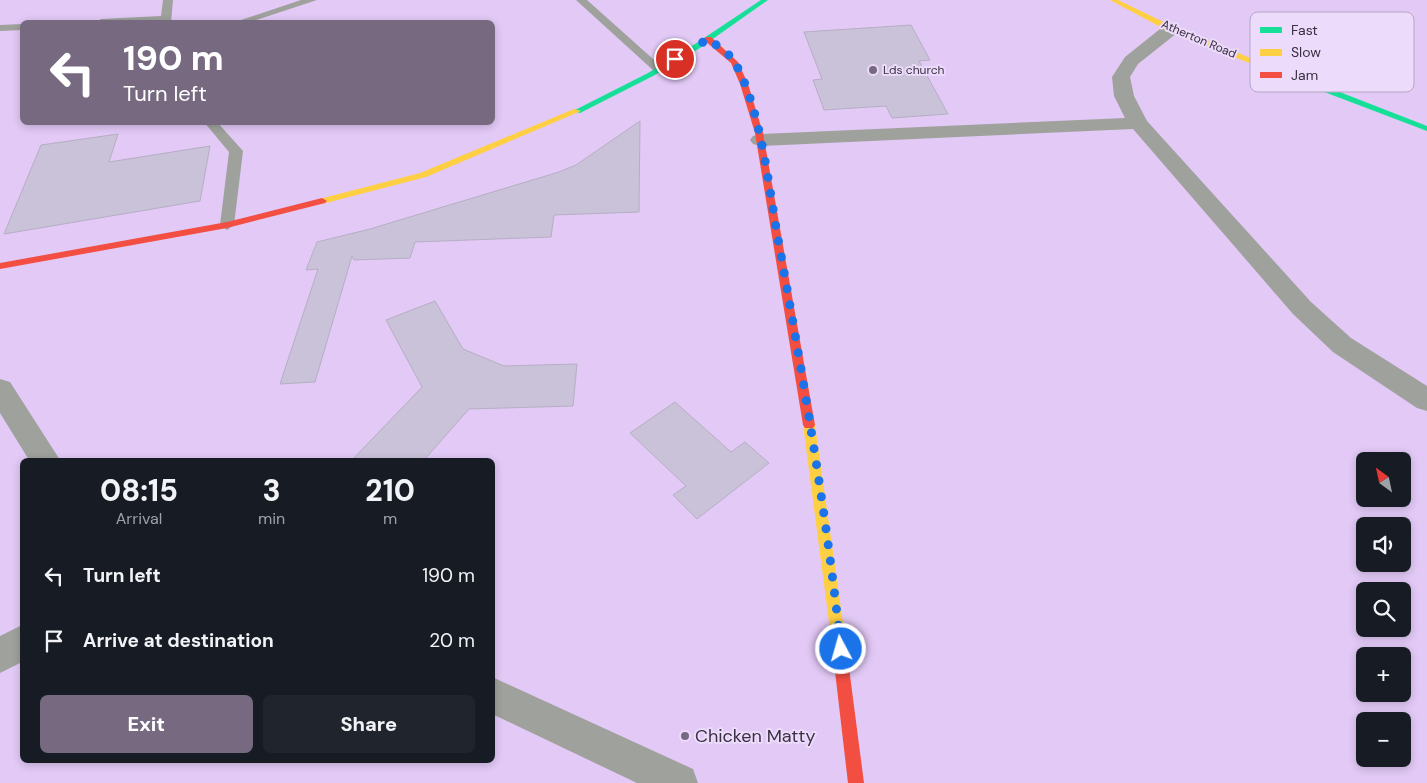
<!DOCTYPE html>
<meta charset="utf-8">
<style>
:root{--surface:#171b24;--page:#20242c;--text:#f1f3f6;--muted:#9ea1a6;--accent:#766980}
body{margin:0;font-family:"DM Sans",sans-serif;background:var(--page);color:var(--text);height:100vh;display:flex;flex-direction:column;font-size:19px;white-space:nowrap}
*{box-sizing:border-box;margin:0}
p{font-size:16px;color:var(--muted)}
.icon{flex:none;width:28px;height:28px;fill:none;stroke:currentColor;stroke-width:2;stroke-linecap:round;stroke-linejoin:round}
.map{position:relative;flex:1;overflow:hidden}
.side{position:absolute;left:20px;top:458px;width:475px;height:305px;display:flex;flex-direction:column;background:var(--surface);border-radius:8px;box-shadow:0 2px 8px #0003}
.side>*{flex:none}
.guide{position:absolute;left:20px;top:20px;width:475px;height:105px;border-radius:8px;box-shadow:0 2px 8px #0003;background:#766980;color:#fff;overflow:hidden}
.needle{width:32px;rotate:327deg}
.controls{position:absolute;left:1356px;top:452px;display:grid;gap:10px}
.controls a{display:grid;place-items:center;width:55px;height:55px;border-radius:8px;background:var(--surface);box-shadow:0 2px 8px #0003;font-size:25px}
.pin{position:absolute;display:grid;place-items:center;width:42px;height:42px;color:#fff;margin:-21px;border:2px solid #fff;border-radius:50%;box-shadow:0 1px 5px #0007}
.me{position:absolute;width:55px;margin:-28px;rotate:354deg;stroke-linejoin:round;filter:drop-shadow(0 0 4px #0008)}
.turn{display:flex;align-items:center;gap:18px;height:105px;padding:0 20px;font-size:22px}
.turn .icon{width:65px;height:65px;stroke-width:2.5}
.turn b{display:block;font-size:35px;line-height:42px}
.eta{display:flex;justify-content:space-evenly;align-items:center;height:85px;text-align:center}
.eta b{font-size:30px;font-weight:800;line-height:35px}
.primary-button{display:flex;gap:10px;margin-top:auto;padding:10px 20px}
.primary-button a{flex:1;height:58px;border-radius:8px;background:var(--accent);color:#fff;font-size:20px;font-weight:800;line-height:58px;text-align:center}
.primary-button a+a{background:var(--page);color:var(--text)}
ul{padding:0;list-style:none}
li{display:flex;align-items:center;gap:15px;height:65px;padding:0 20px}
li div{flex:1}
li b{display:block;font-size:19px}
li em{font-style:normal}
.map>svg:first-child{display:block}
.built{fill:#e2c9f6;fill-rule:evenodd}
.building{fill:#cac2d9;stroke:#b6aec4}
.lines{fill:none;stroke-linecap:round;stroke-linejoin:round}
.lane{fill:#9fa19d;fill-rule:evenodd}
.street{fill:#9fa19d;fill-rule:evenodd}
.fast{fill:#16e098;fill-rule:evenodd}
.slow{fill:#ffcf43;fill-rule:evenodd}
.jam{fill:#f24e42;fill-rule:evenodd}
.route{stroke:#1a73e8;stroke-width:9;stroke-dasharray:0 16.2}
.poi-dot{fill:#766980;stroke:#ecdbfa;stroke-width:2}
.labels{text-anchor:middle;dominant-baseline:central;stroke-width:4;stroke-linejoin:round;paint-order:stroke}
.far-street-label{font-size:12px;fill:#3a2f43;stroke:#ecdbfa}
.far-poi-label{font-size:12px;fill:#3a2f43;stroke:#ecdbfa;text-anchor:start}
.near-poi-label{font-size:18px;fill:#3a2f43;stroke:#ecdbfa;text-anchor:start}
.key{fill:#ecdbfa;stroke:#b7a7c3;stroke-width:1}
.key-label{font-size:14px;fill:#3a2f43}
</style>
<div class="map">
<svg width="1427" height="783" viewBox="0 0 1427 783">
<rect width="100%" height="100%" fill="#e4d4f0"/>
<path class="built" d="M 0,0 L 1427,0 L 1427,783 L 0,783 ZM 22,22 L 492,22 L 492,122 L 22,122 ZM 22,460 L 492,460 L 492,760 L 22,760 ZM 1365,461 L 1402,461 L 1402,499 L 1365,499 ZM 1365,526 L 1402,526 L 1402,564 L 1365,564 ZM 1365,591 L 1402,591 L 1402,629 L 1365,629 ZM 1365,656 L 1402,656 L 1402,694 L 1365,694 ZM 1365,721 L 1402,721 L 1402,759 L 1365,759 Z"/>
<path class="building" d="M 911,25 L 930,60 L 919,61 L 948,114 L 892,118 L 886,106 L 824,110 L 813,80 L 822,79 L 804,32 Z
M 640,121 L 639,212 L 554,215 L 551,237 L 415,242 L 410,258 L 354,260 L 352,256 L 315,382 L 280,384 L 318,269 L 306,270 L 317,242 L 370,229 L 559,172 L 576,165 Z
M 118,134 L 109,162 L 210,146 L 200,201 L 4,234 L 41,145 Z
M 435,301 L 463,349 L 504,366 L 577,364 L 573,406 L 469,409 L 424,460 L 352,460 L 422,387 L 386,320 Z
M 675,402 L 731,452 L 745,442 L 769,463 L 697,519 L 673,495 L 686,486 L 630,433 Z"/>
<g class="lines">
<path class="lane" d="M 163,0 L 173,0 L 171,22 L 96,22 L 101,19 L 161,16 Z
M 301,0 L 317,0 L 250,22 L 235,22 Z
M 576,0 L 587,0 L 662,67 L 662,71 L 654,71 Z
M 22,24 L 22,30 L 0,31 L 0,25 Z
M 204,122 L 217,122 L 243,151 L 234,225 L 227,230 L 220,225 L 229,152 Z"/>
<path class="street" d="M 1171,24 L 1177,25 L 1180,29 L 1177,33 L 1138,64 L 1130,77 L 1134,96 L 1147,121 L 1311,302 L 1351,338 L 1427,386 L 1427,411 L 1417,408 L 1333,352 L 1293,314 L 1133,129 L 760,146 L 753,144 L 750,140 L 753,136 L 760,134 L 1125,118 L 1114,96 L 1112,77 L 1125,57 L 1165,25 Z
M 0,379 L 10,382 L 60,460 L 29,460 L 0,413 Z
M 22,625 L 22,662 L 0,673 L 0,636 Z
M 492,677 L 693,769 L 698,783 L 637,783 L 492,714 Z"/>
<path class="fast" d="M 761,0 L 768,0 L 700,48 L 653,76 L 580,113 L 573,111 L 648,73 L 695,44 Z
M 1290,75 L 1296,75 L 1427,126 L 1427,131 L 1290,79 Z"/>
<path class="slow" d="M 1110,0 L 1118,0 L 1174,27 L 1297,77 L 1290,79 L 1168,31 Z
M 574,109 L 581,111 L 426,177 L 322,204 L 317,201 L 319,199 L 420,173 Z
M 809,420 L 813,422 L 815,425 L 845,637 L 843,642 L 838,644 L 833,642 L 831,637 L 803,425 L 805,422 Z"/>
<path class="jam" d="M 705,37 L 711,37 L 738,62 L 748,84 L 763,133 L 815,425 L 813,428 L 805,428 L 803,425 L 755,133 L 740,84 L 731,63 L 705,41 Z
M 322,198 L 327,201 L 325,203 L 227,228 L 0,269 L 0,263 L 227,222 Z
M 838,630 L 843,632 L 845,637 L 864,783 L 848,783 L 831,637 L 833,632 Z"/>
</g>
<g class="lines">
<path class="route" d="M 675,59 L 708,39 C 716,45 729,53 734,61 C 760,105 768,182 777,233 C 802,371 826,510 841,649"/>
</g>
<g class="poi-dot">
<circle cx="873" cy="70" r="5"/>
<circle cx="685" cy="736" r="5"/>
</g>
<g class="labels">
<g class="far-street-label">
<text transform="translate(1199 39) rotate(23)">Atherton Road</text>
</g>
<g class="far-poi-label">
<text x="883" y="70">Lds church</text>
</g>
<g class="near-poi-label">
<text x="695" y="736">Chicken Matty</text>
</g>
</g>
<rect x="1250" y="12" width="164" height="80" rx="8" class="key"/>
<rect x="1260" y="27" width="22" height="6" fill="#16e098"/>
<rect x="1260" y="49" width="22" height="7" fill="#ffcf43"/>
<rect x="1260" y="72" width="22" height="6" fill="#f24e42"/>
<g class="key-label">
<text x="1291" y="35">Fast</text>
<text x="1291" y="57">Slow</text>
<text x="1291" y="80">Jam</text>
</g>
</svg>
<div class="controls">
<a><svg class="needle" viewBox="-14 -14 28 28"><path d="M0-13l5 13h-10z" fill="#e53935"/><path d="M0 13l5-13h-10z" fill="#9ea1a6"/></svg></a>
<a><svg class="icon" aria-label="sound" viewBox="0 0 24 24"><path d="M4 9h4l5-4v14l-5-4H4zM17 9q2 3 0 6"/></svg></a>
<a><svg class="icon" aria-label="search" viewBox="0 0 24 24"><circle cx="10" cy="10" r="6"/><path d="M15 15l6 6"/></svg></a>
<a>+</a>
<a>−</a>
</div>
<div class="pin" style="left:675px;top:59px;background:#d93025"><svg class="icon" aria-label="arrive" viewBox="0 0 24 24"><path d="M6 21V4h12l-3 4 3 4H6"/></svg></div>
<svg class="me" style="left:841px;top:649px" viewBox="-20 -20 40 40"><circle r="17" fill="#1a73e8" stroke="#fff" stroke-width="3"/><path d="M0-11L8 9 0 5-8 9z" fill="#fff"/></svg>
<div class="guide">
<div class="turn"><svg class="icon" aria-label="left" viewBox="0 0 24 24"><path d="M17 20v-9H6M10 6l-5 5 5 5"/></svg><div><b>190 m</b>Turn left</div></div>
</div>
<section class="side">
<div class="eta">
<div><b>08:15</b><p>Arrival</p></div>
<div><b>3</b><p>min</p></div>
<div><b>210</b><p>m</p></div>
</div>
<ul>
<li><svg class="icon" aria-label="left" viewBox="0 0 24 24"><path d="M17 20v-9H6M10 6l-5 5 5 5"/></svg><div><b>Turn left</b></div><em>190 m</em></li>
<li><svg class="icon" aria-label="arrive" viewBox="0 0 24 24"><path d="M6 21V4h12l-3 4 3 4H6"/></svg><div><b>Arrive at destination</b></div><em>20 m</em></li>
</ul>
<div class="primary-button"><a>Exit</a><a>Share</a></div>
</section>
</div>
